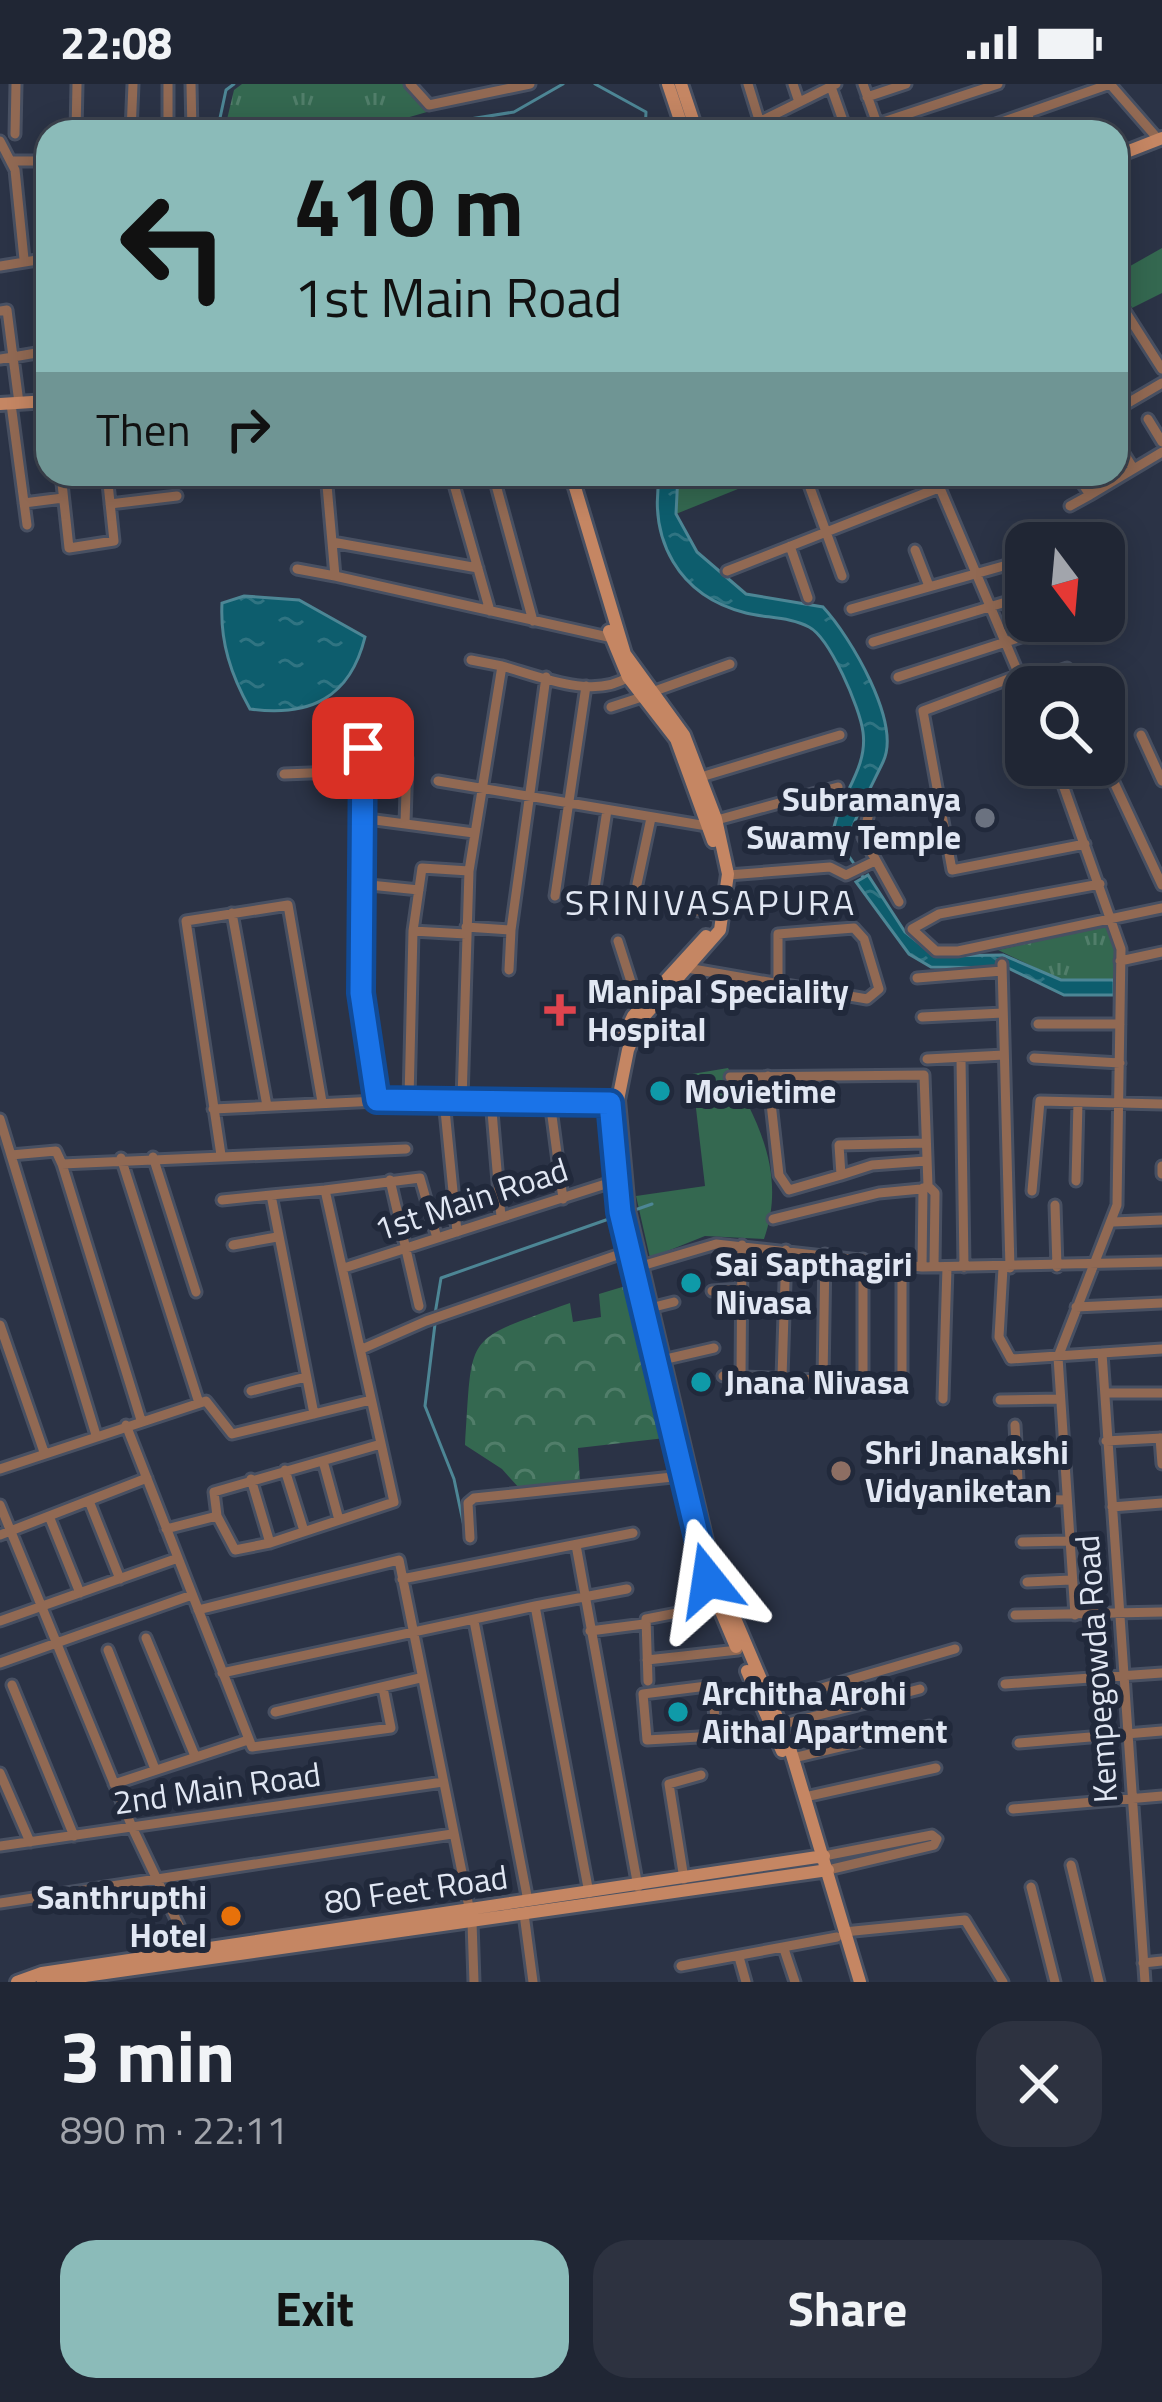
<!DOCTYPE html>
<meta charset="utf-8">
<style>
:root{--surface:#202634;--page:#2d3240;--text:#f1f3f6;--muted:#a2a5ac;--line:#3d434f;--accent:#8bbbb9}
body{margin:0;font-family:"Titillium Web",sans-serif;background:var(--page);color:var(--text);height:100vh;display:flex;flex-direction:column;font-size:45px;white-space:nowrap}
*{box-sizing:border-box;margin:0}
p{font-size:39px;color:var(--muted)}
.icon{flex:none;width:66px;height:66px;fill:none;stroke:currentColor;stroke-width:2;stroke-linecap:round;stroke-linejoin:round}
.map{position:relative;height:1898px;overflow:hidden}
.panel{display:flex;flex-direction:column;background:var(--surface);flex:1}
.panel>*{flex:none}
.hud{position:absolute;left:36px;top:36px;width:1092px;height:366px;border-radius:36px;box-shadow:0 6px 30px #0003,0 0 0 3px var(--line);background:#8bbbb9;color:#111;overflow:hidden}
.needle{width:78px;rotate:164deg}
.fabs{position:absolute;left:1005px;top:438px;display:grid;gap:24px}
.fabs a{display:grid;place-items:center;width:120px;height:120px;border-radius:24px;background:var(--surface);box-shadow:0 6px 30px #0003,0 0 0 3px var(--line);font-size:60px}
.pin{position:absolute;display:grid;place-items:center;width:102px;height:102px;color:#fff;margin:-51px;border-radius:24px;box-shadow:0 6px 18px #0006}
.me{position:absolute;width:132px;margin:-66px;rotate:345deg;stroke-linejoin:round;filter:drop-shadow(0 0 9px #0008)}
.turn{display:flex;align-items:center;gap:42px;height:252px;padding:0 60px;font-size:54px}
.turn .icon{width:156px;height:156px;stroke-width:2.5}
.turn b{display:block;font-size:84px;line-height:102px}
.then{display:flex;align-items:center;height:114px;padding:0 60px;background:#0003;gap:24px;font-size:45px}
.round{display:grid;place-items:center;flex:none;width:126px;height:126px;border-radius:36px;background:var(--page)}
.summary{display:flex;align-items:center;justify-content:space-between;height:204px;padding:0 60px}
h1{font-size:72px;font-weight:700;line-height:90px}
.button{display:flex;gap:24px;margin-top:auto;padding:24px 60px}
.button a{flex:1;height:138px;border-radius:36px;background:var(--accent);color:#111;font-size:48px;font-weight:700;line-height:138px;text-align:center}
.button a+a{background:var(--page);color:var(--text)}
.status{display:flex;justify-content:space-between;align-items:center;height:84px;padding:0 60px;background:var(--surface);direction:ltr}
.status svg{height:33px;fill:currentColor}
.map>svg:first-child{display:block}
.green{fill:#346850}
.forest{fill:url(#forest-crowns)}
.park{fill:url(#park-tufts)}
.water{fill:url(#water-ripples);stroke:#4d8695;stroke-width:3}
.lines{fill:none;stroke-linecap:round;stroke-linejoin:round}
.stream{stroke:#4d8695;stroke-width:3}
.minor-casing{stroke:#485062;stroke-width:15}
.secondary-casing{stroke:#485062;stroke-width:18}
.minor{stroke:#916953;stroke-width:9}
.secondary{stroke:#c58663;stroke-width:12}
.route-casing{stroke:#114b97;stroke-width:30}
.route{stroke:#1a73e8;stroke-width:21}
.worship-dot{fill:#6b7280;stroke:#21293b;stroke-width:4.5}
.health-dot{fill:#e0444e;stroke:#21293b;stroke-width:4.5}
.culture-dot{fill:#0f9aa8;stroke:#21293b;stroke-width:4.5}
.education-dot{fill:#8d6e63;stroke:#21293b;stroke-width:4.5}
.food-dot{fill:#e8710a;stroke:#21293b;stroke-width:4.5}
.labels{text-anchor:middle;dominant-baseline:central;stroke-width:12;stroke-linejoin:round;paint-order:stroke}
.poi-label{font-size:33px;font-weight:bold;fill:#e1e7f3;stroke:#21293b;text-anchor:start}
.street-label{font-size:33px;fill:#e1e7f3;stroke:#21293b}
.neighbourhood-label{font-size:36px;letter-spacing:3px;fill:#e1e7f3;stroke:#21293b}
</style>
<div class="status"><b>22:08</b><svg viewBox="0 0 49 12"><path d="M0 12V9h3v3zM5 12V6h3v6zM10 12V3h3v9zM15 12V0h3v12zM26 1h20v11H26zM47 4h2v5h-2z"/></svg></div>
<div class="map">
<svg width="1162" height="1898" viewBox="0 0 1162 1898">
<defs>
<pattern id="forest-crowns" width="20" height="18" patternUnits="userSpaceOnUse" patternTransform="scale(3)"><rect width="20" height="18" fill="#346850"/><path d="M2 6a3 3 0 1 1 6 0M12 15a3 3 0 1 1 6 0" fill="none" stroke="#517e6a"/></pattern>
<pattern id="park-tufts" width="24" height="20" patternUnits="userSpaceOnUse" patternTransform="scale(3)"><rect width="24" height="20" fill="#346850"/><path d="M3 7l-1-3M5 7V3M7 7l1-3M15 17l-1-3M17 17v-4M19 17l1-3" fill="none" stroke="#517e6a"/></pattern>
<pattern id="water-ripples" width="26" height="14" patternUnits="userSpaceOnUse" patternTransform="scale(3)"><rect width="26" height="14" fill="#0d5d6d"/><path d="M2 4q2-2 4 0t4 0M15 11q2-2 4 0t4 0" fill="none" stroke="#307482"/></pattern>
</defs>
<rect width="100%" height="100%" fill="#2b3346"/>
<path class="green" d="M 1162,164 L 1162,209 L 1132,224 L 1116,190 Z
M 678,390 L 775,390 L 676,430 Z
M 728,984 C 760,1039 786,1092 764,1155 L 705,1152 L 650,1174 L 636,1112 L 705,1102 L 692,990 Z"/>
<path class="forest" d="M 629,1201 L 665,1354 L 578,1364 L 580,1398 L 520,1405 L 502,1385 L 465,1361 C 473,1247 462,1258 570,1219 L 573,1238 L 601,1233 L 599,1210 Z"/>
<path class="park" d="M 242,0 L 407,0 L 427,28 L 357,48 L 224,48 L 234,6 Z
M 1111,840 L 1118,866 L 1114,896 L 1061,896 L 998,866 Z"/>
<path class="water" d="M 660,390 L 678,390 L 676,430 L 697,468 L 746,510 L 823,523 C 850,552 902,639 883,678 C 872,701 861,721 851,747 L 834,751 L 834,743 C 841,710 868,684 863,648 C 860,624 830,554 809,543 C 791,533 766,534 746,529 C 678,512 648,455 660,390 Z
M 244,512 L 299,516 L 365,553 C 350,614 310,633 250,625 C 231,591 220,558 222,519 Z
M 868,791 L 905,848 L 935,872 L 1003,871 L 1061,896 L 1114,896 L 1114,911 L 1064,911 L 1008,884 L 931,883 L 909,870 L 856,798 Z"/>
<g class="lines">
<path class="stream" d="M 595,0 L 646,28 L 645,48
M 217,48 L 226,6 L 234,0
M 389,48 L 514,28 L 563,0
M 844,748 L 846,768 L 863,793
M 632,1127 L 652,1120
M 435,1230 L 441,1194 L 623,1130
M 435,1240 L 425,1322 L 454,1395 L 465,1447"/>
<g class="minor-casing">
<path id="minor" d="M 191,0 L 192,48
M 410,0 L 429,21 L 530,0
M 748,0 L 760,39
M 793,0 L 799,18
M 830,0 L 847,48
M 863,0 L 880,48
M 1110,0 L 1158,55
M 867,13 L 906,0
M 1028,31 L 1033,48
M 877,40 L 998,0
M 76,48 L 77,0
M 131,48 L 133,0
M 168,48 L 168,0
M 610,48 L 626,43
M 739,48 L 836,0
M 973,48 L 1110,0
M 15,50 L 16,0
M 0,57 L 15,86 L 24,175
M 12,77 L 40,77
M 0,182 L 37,176
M 1116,213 L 1162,285
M 0,227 L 7,226 L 13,273 L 48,267
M 0,275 L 13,273 L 19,319
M 1116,296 L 1129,318
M 11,320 L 27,441
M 1116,326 L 1162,299
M 1148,335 L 1162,358
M 1116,357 L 1133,384
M 61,390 L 69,464 L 114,457 L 107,390
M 326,390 L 335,492 L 617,555
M 451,390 L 490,527
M 493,390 L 533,537
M 805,390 L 842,492
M 934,390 L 1026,607
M 1076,390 L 1090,411 L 1162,368
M 237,393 L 294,390
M 24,419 L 63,414
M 110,420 L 177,412
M 1070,422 L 1090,411
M 332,458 L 478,484
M 790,462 L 808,514
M 915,466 L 929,502
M 297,485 L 335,492
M 727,487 L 941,403
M 851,525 L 1014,479
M 873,558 L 1026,512
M 471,576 L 502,582
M 1019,591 L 923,627 L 952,786 L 1085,760
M 898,593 L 1052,543
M 1023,600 L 1067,584
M 652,608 L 730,580
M 611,623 L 645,612
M 1141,651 L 1162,697
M 363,664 L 361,909 L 377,1017
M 1104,677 L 1162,801
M 1056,681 L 1121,865 L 1117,1121 L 1058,1273 L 1075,1531
M 284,690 L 362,687
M 701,693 L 840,651
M 438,697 L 713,743
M 872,717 L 863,753 L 899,818
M 360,734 L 474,749
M 717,736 L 838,703
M 405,740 L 407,674
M 728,791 L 830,783 L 846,791 L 875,777
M 360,800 L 419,806
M 637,800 L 651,734
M 1100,800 L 939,830 L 912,845 L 936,867 L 958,867 L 1162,824
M 595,804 L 607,726
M 555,812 L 586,602
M 694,826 L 717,831
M 232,829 L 267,1022
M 466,843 L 511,846 L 546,593
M 413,847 L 466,850
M 618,857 L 632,901 L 648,914
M 1120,877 L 1162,868
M 1002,880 L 1010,1184
M 687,884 L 867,915 L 879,905 L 864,855 L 854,844 L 778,850 L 778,904
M 509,886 L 511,846
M 917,894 L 1002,887
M 922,933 L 1003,929
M 1038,940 L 1120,940
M 961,974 L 964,1183
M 1034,974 L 1120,979
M 927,975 L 1004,971
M 768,992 L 779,1091 L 789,1106 L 841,1091
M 730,993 L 924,991 L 928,1102 L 935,1109 L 934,1182
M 409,1016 L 413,847 L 422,784 L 469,787
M 444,1016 L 457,1148
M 462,1016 L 469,787 L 502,582 C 538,592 594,616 628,593
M 491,1016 L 501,1133
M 550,1017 L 563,1115
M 213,1025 L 377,1017 L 618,1019
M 0,1035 L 96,1351
M 926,1059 L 839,1061 L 841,1091 L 872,1081 L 926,1077
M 11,1071 L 56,1067 L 62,1080 L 406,1065
M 221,1071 L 186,837 L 288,821 L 322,1018
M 153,1073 L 196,1208
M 121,1074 L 199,1319
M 62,1080 L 141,1336
M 1162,1082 L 1162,1090
M 390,1096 L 419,1222
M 1076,1097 L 1078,1018
M 325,1106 L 420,1094 L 437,1154
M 1032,1107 L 1040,1017 L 1162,1020
M 222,1116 L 271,1111
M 1055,1121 L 1057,1183
M 773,1135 L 879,1109 L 921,1105
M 1113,1138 L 1162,1136
M 233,1161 L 277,1153
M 742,1161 L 741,1293 L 902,1299 L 902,1179
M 863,1175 L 863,1298
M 638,1183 L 716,1160 L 922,1183 L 1162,1178
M 922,1183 L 923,1104
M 344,1184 L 615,1097
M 1003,1184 L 999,1253 L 1011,1275 L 1162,1265
M 712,1207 L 741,1205
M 1076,1223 L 1162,1219
M 650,1224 L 674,1218
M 0,1241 L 44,1368
M 362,1265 L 426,1237 L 629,1167
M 1102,1269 L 1145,1898
M 662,1276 L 714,1264
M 723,1292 L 741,1293
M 782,1294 L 786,1166
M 823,1296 L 825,1170
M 251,1307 L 306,1293
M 1105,1309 L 1162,1309
M 943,1315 L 947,1183
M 1000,1316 L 1060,1315
M 126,1341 L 252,1663 L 391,1644 L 383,1604
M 1015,1341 L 1019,1415 L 1066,1416
M 1160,1354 L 1162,1380
M 1106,1357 L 1162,1354
M 323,1377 L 339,1436
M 0,1385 L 206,1317 L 232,1350 L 371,1316
M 285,1386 L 304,1447
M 251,1395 L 270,1459 L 394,1418 L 325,1106 L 271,1111 L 314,1330
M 89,1417 L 120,1495
M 0,1421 L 132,1743 L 193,1871
M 1112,1423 L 1162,1419
M 49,1432 L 80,1509
M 217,1432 L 214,1408 L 381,1360
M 166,1445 L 217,1432 L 235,1466 L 270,1459
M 0,1451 L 147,1394
M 470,1454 L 468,1419 L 474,1414 L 682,1392
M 1022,1458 L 1068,1457
M 576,1461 L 638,1803
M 402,1495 L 633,1449
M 1027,1498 L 1071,1496
M 198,1526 L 399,1476 L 472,1838 L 474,1898
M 1015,1531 L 1162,1528
M 0,1537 L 178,1474
M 474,1537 L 528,1817
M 590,1547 L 644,1540
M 146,1554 L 195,1672
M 108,1566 L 155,1685
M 647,1576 L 738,1566
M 0,1579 L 192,1511
M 222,1589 L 535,1522
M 648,1597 L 646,1535 L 718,1521
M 1005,1600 L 1162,1589
M 12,1601 L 74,1752
M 770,1619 L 955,1565
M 275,1628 L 420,1594
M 780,1641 L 920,1605
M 716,1652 L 647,1656 L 643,1610 L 707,1602 L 713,1607 L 716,1652 L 774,1648
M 1019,1659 L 1162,1647
M 793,1674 L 929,1642
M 0,1689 L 30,1758
M 114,1700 L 248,1656
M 805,1713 L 936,1684
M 1013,1725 L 1162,1712
M 0,1762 L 443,1698
M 824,1772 L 932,1751 L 937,1755 L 934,1761 L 828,1786
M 1071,1781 L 1099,1898
M 684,1795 L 669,1700 L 701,1691
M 1031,1803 L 1055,1898
M 589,1809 L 535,1522 L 627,1505
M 0,1819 L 452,1750
M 524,1830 L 533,1898
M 844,1848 L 965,1836 L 1003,1898
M 784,1865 L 795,1898
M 739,1873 L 746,1898
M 1143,1879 L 1162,1877
M 681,1882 L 837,1853"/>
</g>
<g class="secondary-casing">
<path id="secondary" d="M 668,0 L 684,48
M 681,0 L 697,48
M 1116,72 L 1162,54
M 0,320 L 48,317
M 571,390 L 625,570 L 684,651 L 716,735 L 728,790 L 720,846 L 640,937 L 628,966 L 618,1016 L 628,1126 L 711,1478 L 789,1661 L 860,1898
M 609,547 L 628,593 L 676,655 L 713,757
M 624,951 L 633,932 L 706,852
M 622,1137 L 666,1328
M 679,1382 L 703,1479
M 711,1504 L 736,1563
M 747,1587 L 782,1667
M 17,1898 L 42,1889 L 824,1772
M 43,1898 L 828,1786"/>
</g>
<use href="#minor" class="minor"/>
<use href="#secondary" class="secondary"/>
</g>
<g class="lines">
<g class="route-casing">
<path id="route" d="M 363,664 L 361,909 L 377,1016 L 610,1019 L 620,1128 L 708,1496"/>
</g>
<use href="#route" class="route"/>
</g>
<circle class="worship-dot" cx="985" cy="734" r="12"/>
<path class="health-dot" d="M554 908h12v12h12v12h-12v12h-12v-12h-12v-12h12z"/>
<g class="culture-dot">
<circle cx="660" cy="1007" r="12"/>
<circle cx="691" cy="1199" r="12"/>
<circle cx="701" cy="1298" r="12"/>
<circle cx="678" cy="1628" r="12"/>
</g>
<circle class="education-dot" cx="841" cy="1387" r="12"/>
<circle class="food-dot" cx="231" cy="1832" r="12"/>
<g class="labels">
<g class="poi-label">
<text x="961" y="715" text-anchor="end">Subramanya<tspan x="961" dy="38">Swamy Temple</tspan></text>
<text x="587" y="907">Manipal Speciality<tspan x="587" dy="38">Hospital</tspan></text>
<text x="684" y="1007">Movietime</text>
<text x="715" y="1180">Sai Sapthagiri<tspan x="715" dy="38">Nivasa</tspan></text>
<text x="725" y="1298">Jnana Nivasa</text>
<text x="865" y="1368">Shri Jnanakshi<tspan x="865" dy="38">Vidyaniketan</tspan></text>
<text x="702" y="1609">Architha Arohi<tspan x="702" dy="38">Aithal Apartment</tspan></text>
<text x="207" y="1813" text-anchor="end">Santhrupthi<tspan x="207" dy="38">Hotel</tspan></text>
</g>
<g class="street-label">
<text transform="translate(471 1115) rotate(-18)">1st Main Road</text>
<text transform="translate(1096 1585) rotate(-94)">Kempegowda Road</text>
<text transform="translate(217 1704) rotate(-8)">2nd Main Road</text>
<text transform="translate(416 1805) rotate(-8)">80 Feet Road</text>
</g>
<g class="neighbourhood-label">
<text x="711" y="817">SRINIVASAPURA</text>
</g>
</g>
</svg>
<div class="fabs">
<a><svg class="needle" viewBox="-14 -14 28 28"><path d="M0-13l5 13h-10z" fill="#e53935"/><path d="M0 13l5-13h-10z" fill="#a2a5ac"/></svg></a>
<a><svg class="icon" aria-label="search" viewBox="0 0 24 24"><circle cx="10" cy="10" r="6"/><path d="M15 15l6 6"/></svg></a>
</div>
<div class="pin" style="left:363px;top:664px;background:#d93025"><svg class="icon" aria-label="arrive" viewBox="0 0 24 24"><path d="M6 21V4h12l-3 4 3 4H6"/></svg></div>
<svg class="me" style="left:708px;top:1496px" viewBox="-20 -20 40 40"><path d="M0-17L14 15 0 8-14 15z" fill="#1a73e8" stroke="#fff" stroke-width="4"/></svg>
<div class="hud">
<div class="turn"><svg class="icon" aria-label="left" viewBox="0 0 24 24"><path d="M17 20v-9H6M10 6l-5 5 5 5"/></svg><div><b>410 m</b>1st Main Road</div></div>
<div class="then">Then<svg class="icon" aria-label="right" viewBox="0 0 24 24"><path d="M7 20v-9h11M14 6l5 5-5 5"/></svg></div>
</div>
</div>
<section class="panel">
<div class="summary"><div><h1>3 min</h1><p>890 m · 22:11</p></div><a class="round"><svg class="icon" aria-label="close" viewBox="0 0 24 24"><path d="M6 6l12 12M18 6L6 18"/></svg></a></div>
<div class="button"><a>Exit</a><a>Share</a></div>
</section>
